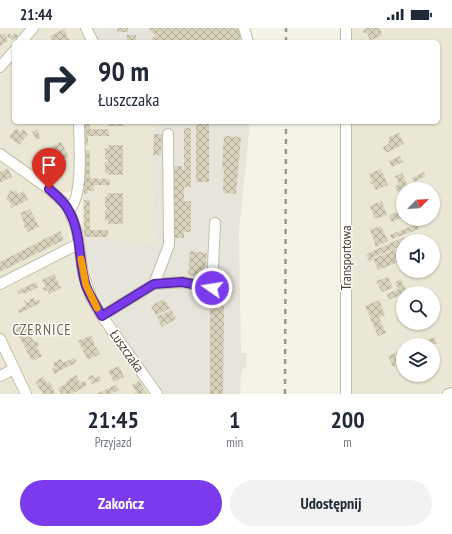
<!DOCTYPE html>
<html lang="pl">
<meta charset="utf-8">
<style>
:root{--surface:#fff;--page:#f2f2f3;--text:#1f2937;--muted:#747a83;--accent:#7c3aed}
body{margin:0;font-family:"PT Sans Narrow",sans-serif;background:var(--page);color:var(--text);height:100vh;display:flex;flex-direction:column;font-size:15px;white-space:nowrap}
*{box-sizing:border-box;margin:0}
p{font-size:13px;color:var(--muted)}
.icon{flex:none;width:22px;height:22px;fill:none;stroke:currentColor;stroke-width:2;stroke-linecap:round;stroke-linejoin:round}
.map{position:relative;height:366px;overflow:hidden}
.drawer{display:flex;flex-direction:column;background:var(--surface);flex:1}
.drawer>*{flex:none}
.banner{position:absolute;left:12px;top:12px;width:428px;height:84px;border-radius:6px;box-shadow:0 1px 3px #0004;background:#fff;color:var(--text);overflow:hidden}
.needle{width:26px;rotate:66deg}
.buttons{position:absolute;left:396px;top:154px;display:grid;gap:8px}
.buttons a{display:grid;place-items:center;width:44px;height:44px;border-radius:50%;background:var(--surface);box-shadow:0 1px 3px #0004;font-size:20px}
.pin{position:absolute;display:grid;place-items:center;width:34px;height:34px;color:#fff;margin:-41px -17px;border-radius:50% 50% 50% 0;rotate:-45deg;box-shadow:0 0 4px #0007}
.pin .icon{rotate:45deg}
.me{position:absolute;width:44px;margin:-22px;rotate:283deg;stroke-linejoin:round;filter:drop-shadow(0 0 3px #0008)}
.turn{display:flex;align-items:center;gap:14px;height:84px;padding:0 20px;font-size:18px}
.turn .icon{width:52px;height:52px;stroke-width:2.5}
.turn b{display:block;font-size:28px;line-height:34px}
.eta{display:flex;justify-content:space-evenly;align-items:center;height:68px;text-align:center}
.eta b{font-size:24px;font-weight:600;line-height:28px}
.button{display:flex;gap:8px;margin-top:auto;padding:8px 20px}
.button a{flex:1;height:46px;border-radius:24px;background:var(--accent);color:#fff;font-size:16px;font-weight:600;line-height:46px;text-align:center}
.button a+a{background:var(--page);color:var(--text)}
.status{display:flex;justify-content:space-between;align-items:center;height:28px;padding:0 20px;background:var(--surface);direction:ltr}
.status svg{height:11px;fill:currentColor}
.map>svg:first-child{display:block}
.residential{fill:#eae7d4;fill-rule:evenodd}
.industrial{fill:#e7e4dc}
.building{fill:url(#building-cross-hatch)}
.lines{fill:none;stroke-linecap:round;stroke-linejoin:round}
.minor-casing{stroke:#c2bea8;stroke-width:12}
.minor{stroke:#fff;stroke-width:10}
.rail{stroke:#979797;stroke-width:2.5;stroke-dasharray:5 5;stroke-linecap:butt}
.route-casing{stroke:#51269a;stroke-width:10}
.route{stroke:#7c3aed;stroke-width:7}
.slow{stroke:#f59e0b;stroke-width:7}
.labels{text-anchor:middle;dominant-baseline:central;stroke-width:3;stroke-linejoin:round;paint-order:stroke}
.street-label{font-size:14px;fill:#494535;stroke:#fff}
.neighbourhood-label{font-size:15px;letter-spacing:1px;fill:#6d664b;stroke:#fff}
</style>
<div class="status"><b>21:44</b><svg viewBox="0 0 49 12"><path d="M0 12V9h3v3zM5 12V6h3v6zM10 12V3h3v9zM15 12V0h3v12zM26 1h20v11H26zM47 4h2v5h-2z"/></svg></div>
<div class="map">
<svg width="452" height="366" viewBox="0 0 452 366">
<defs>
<pattern id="building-cross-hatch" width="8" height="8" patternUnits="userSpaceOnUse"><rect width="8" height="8" fill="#d8d2bb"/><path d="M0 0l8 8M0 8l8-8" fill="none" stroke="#b1ac99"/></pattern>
</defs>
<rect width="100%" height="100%" fill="#f5f3e7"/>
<path class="residential" d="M 0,0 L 90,0 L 98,14 L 14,14 L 14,94 L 154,94 L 152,198 L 158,211 L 157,217 L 82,209 L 83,162 L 60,165 L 0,120 Z
M 350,0 L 452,0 L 452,360 L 439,366 L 350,366 L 350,94 L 438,94 L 438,14 L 350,14 ZM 403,161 L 433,161 L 433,191 L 403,191 ZM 403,213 L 433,213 L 433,243 L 403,243 ZM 403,265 L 433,265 L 433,295 L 403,295 ZM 403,317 L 433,317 L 433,347 L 403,347 Z
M 0,131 L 54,173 L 61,182 L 66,190 L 79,251 L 93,283 L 151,366 L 0,366 Z"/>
<path class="industrial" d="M 90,0 L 250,0 L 251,14 L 98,14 Z
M 154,94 L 250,94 L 239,204 L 241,325 L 247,325 L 246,341 L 243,340 L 241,346 L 240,366 L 162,366 L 114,294 L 95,262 L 82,209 L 157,216 L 158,211 L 152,198 Z"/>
<path class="building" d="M 117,0 L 128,0 L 128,4 L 117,4 Z
M 148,0 L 241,0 L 240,14 L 151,14 L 150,13 L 155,7 Z
M 366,0 L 380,0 L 382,8 L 370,12 L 367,5 L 364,5 L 363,2 Z
M 64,1 L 70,14 L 53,14 L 50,8 Z
M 0,4 L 1,7 L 5,5 L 8,13 L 0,18 Z
M 9,5 L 12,8 L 14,5 L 19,8 L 16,11 L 14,10 L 13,12 L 7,8 Z
M 127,7 L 136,7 L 136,14 L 127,14 Z
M 84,94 L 90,94 L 90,101 L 109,101 L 109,108 L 88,108 L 88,117 L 84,117 Z
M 106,94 L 123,94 L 124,98 L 108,98 L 108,96 L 106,96 Z
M 196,96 L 209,96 L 209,154 L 196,154 Z
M 16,100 L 21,104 L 23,101 L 28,106 L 19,117 L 9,109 Z
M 184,100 L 191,100 L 191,159 L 184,159 L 184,173 L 191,173 L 191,204 L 184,204 L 184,210 L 171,210 L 171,138 L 182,138 L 182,142 L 184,142 Z
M 37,101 L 41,110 L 37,112 L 32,104 Z
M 399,105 L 404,116 L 386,125 L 383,119 L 389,116 L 388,113 L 390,112 L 389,109 Z
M 154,106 L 162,106 L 161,127 L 153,127 Z
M 224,108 L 241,109 L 236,166 L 223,165 L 224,141 L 222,141 Z
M 61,114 L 69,129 L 59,134 L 63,142 L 57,145 L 47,126 L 51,124 L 49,120 Z
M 108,117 L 123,117 L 123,147 L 108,147 L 108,145 L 105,145 L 105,134 L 108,134 L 108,131 L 105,131 L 105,120 L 108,120 Z
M 84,122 L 90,122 L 90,150 L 110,151 L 110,157 L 94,157 L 94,163 L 88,163 L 88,166 L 84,166 Z
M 400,128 L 403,134 L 392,139 L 389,133 Z
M 8,140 L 12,149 L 0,155 L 0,144 Z
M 381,141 L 388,157 L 376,162 L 373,155 L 371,156 L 370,154 L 372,153 L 369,146 Z
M 424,144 L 426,148 L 414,154 L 412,150 Z
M 402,145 L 408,158 L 411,157 L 413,161 L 403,161 L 403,166 L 399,168 L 395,158 L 399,156 L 395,148 Z
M 10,162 L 13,164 L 16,162 L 18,166 L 24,163 L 28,172 L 16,178 L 16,177 L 11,180 L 10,174 L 6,172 Z
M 107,165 L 123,165 L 123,196 L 108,196 L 108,193 L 105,193 L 105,182 L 107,182 L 107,179 L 105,179 L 105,169 L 107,168 Z
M 84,172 L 90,172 L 90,202 L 108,202 L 108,209 L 84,209 Z
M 382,173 L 387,187 L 375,191 L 370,178 Z
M 30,181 L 39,199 L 28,204 L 23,197 L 24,196 L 23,192 L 20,185 Z
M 403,182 L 403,189 L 392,194 L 389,187 Z
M 417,196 L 419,201 L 392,211 L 390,207 Z
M 381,198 L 388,213 L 376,219 L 370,201 L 372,200 L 373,201 Z
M 60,203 L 64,212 L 0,244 L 0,234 Z
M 404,209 L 406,213 L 403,213 L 403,217 L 372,230 L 373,232 L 369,233 L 366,226 Z
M 396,221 L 401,233 L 378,242 L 373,231 Z
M 190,223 L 207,225 L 204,249 L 188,247 Z
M 54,246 L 61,260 L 49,266 L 48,262 L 45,264 L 43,260 L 46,259 L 42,252 Z
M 388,249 L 393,260 L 382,264 L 376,253 Z
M 401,251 L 407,265 L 403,265 L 403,266 L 389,272 L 387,266 L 398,261 L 395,254 Z
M 36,254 L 38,259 L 25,266 L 24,264 L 19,267 L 17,263 Z
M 34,270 L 35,273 L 39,271 L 40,275 L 20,285 L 18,282 L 26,278 L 24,273 L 25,272 L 27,275 L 30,274 L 29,272 Z
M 164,271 L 170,280 L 156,288 L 151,278 Z
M 379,272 L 385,287 L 379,290 L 386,305 L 378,308 L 365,278 Z
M 210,276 L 224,276 L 223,366 L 210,366 Z
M 171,282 L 176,291 L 162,299 L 157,289 Z
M 25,296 L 26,300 L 34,296 L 38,305 L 31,309 L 34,314 L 37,313 L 39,317 L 37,319 L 42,328 L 32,333 L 15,301 Z
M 91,307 L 95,317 L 94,317 L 95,320 L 96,319 L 100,326 L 88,332 L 78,313 Z
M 434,309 L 437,315 L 433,317 L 427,317 L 425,313 Z
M 401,323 L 403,328 L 403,335 L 393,339 L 388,328 Z
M 74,330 L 77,334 L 54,346 L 52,341 L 55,339 L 53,335 L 61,331 L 63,335 Z
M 119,338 L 124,349 L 114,354 L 108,343 Z
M 76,347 L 80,355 L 85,353 L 87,357 L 72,366 L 61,366 L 58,360 L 67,355 L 66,353 Z
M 93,347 L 94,350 L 99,348 L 101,353 L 92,356 L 90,351 L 89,352 L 87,349 Z
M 43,349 L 47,355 L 50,354 L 55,365 L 52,366 L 43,366 L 35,353 Z
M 139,353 L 147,366 L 135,366 L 134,364 L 136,363 L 132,357 Z
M 116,357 L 119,362 L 110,366 L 96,366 Z"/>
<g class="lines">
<g class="minor-casing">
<path id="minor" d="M 86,0 L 93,14
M 244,0 L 248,14
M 346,0 L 346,14
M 21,14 L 33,0
M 0,39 L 14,23
M 346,94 L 346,366
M 0,126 L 49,161 L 63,174 L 69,182 L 77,204 L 83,245 L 91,269 L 102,288 L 157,366
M 69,182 C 84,168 79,115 79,94
M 0,256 L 78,216
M 154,256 L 182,254 L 212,260 L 215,195
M 102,288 L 154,256 L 169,217 L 168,106
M 0,311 L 26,366
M 0,348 L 14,341
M 448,366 L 452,365"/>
</g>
<use href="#minor" class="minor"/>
<path class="rail" d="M 286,14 L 286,0
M 285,366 L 286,94"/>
</g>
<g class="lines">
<g class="route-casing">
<path id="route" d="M 49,161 C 56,167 65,174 69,183 C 82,206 78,234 86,258 C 90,268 96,278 102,288 L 154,256 L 182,254 L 212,260"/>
</g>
<use href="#route" class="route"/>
<path class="slow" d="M 81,231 L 86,257 L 97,280"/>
</g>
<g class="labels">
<g class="street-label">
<text transform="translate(346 230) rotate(-90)">Transportowa</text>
<text transform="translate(127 323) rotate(55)">Łuszczaka</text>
</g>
<g class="neighbourhood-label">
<text x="42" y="301">CZERNICE</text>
</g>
</g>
</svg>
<div class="buttons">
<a><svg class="needle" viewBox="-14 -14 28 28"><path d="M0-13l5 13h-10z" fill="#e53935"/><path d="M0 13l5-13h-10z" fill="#747a83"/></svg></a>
<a><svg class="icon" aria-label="sound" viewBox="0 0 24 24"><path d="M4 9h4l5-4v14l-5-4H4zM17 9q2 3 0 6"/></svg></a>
<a><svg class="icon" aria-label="search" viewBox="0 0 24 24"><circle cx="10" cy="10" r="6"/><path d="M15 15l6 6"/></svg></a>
<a><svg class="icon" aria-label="layers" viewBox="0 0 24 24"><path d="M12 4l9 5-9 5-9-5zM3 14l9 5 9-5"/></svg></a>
</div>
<div class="pin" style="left:49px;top:161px;background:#d93025"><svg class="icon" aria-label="arrive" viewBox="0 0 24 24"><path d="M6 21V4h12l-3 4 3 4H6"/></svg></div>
<svg class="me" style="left:212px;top:260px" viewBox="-20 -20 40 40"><circle r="17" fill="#7c3aed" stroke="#fff" stroke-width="3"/><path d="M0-11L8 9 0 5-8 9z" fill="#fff"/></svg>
<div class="banner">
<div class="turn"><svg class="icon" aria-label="right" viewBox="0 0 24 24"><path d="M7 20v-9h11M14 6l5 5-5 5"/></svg><div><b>90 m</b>Łuszczaka</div></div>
</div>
</div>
<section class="drawer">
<div class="eta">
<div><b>21:45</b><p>Przyjazd</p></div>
<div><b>1</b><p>min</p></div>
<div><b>200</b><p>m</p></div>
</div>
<div class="button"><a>Zakończ</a><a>Udostępnij</a></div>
</section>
